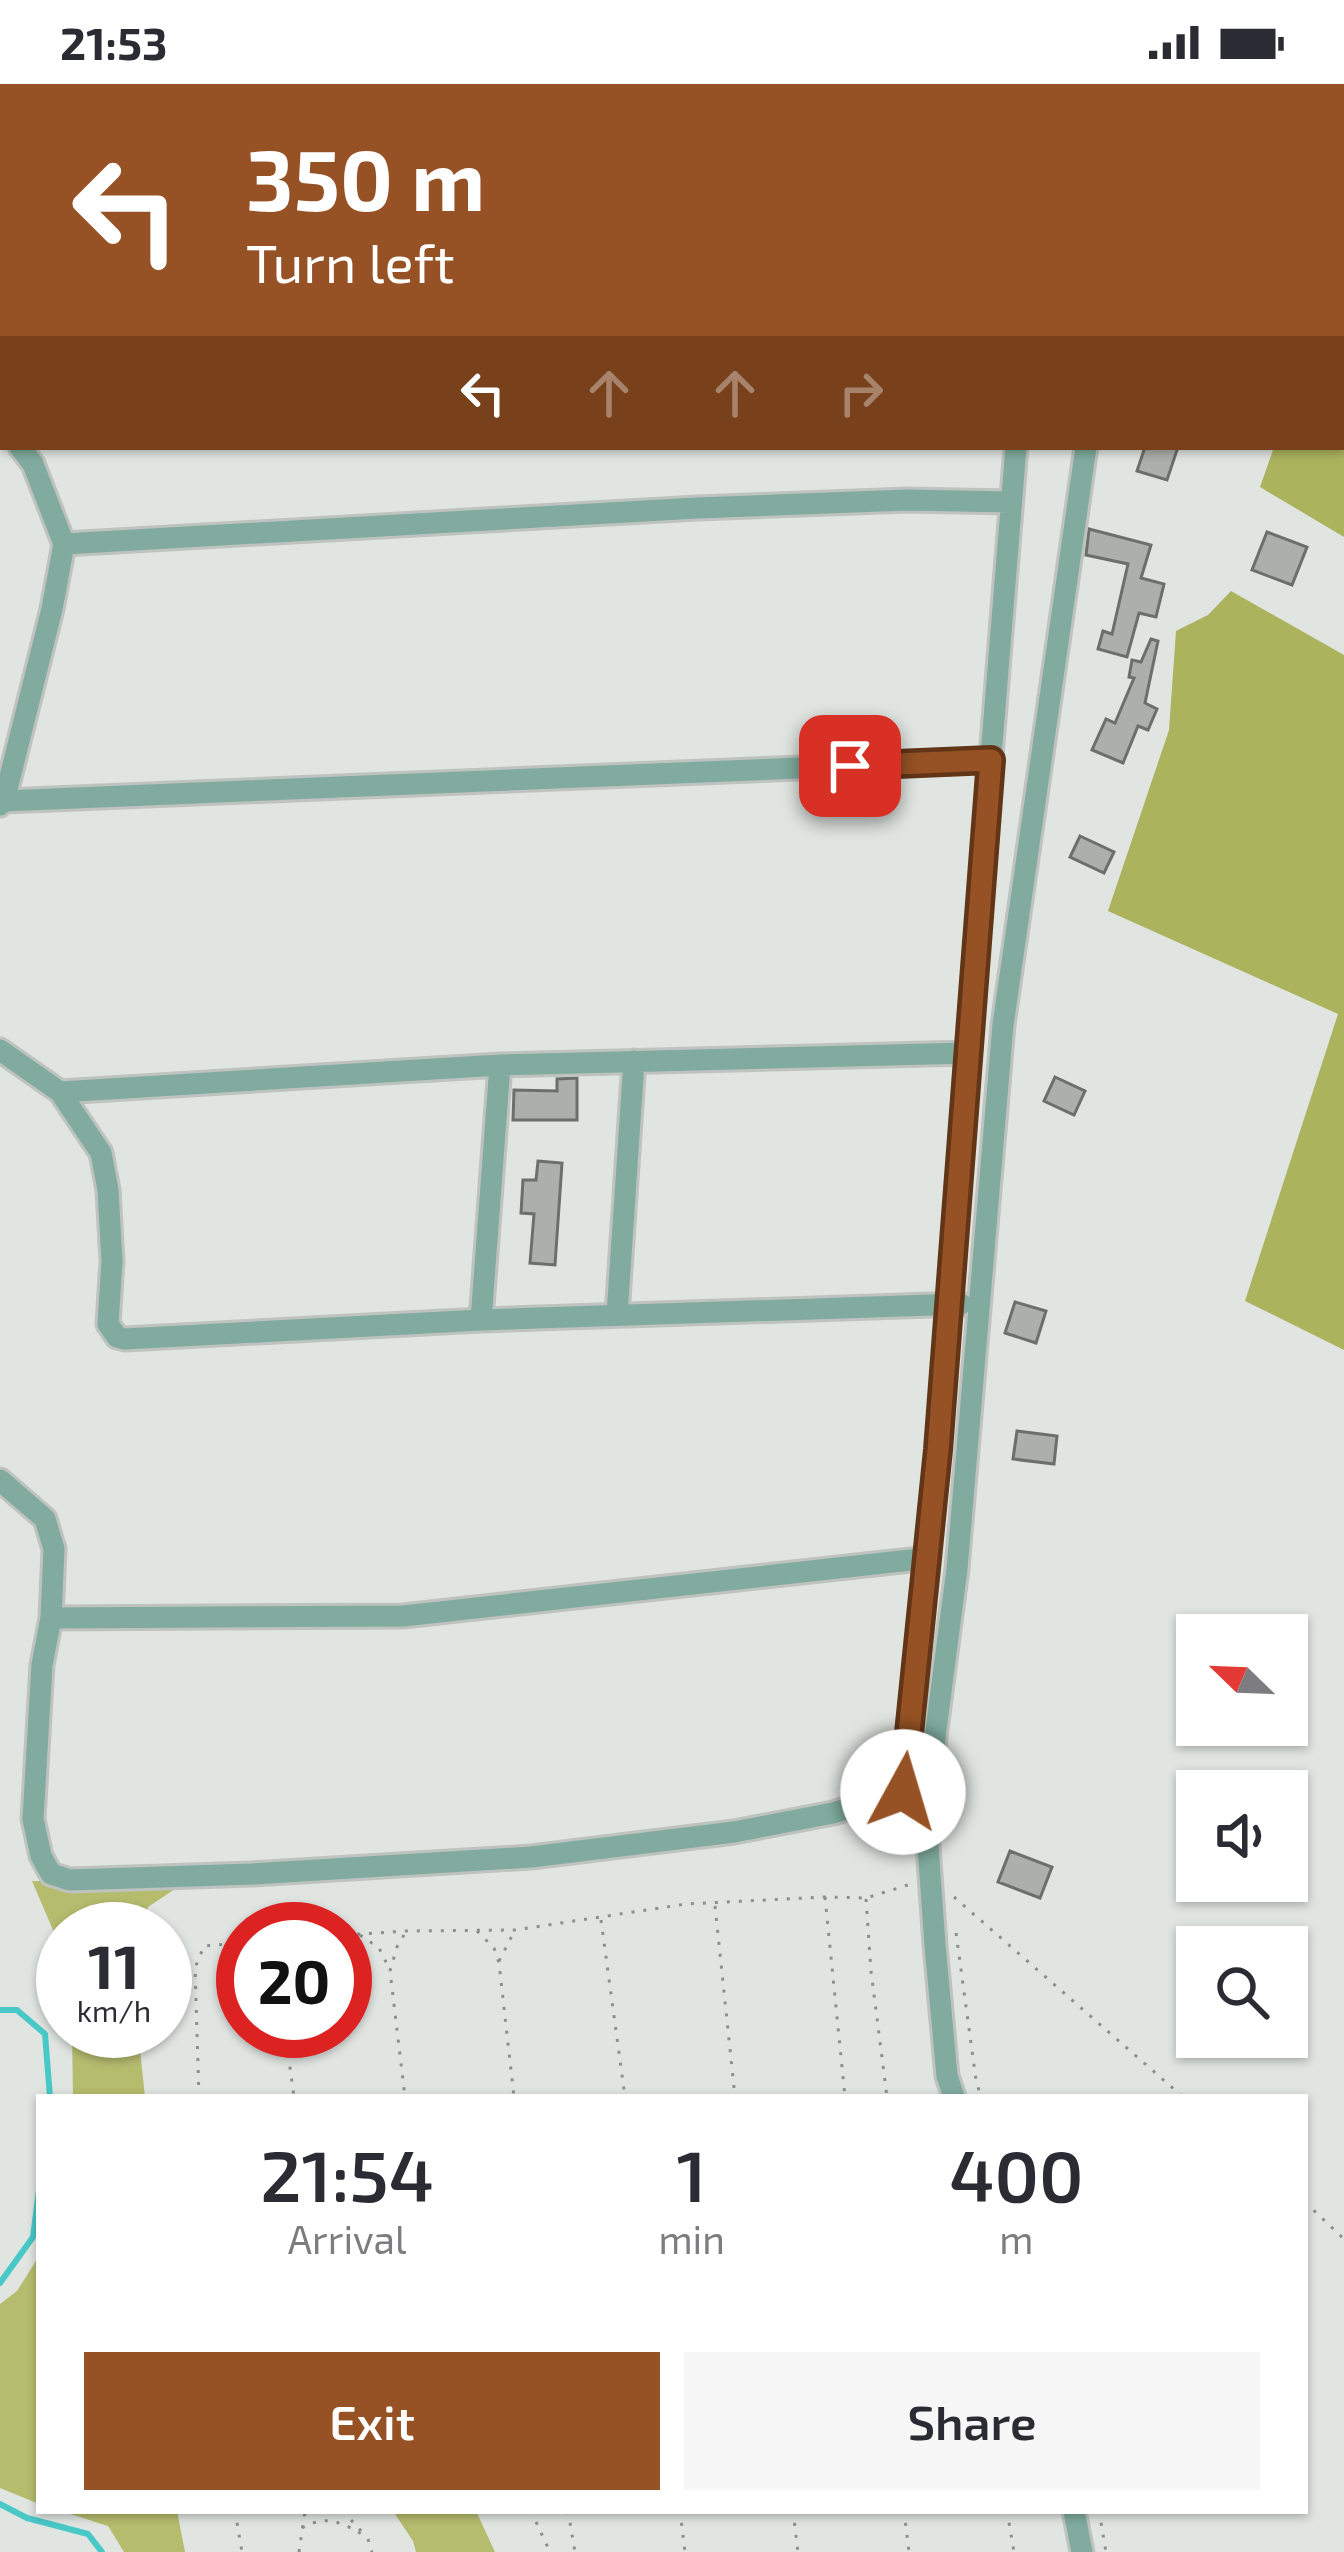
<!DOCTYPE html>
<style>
:root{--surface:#fff;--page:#f7f7f7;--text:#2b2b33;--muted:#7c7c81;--accent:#965224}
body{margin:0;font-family:"Exo 2",sans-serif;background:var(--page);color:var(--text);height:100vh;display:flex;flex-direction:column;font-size:45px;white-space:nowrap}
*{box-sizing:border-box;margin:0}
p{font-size:39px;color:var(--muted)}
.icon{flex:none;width:66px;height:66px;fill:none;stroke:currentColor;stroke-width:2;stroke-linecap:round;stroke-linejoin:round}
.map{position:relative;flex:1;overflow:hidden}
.drawer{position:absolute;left:36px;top:2010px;width:1272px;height:420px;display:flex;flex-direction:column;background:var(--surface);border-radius:0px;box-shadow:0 3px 9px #0004}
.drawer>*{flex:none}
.banner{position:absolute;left:0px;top:0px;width:1344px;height:366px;box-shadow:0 3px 9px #0004;background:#965224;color:#fff;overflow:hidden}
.needle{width:78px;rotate:293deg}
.fabs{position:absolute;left:1176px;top:1530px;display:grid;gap:24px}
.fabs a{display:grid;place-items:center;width:132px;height:132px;border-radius:0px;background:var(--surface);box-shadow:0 3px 9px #0004;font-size:60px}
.speed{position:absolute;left:36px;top:1818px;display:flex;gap:24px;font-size:60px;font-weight:700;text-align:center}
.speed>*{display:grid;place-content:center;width:156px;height:156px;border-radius:50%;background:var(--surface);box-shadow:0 3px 9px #0004;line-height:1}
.speed small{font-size:30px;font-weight:400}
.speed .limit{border:18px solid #d22;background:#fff;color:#111}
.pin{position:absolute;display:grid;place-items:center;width:102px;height:102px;color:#fff;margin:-51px;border-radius:24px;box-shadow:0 6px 18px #0006}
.me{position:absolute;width:132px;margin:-66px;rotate:6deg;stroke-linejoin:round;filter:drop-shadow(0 0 9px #0008)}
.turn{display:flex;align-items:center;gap:42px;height:252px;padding:0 48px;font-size:54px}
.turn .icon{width:156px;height:156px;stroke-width:2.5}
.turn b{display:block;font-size:84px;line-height:102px}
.lanes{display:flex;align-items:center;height:114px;padding:0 48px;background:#0003;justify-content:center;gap:60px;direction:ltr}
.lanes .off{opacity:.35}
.eta{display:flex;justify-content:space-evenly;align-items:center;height:204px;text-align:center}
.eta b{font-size:72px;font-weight:600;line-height:84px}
.cta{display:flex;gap:24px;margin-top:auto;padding:24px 48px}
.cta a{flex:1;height:138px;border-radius:0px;background:var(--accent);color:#fff;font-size:48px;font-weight:600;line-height:138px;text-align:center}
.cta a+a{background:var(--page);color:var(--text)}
.status{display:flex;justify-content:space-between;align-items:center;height:84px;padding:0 60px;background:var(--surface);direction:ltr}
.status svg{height:33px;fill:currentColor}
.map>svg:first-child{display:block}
.green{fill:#b6bc6e}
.forest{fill:#acb35d}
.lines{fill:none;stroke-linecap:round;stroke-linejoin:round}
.stream{stroke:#48c8c7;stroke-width:6}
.building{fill:#acafaa;stroke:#6c6f6a;stroke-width:3}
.minor-casing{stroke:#bfc3bf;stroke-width:27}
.path{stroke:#8c908d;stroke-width:3;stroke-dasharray:3 9;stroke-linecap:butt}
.minor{stroke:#80ab9e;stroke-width:21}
.route-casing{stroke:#623517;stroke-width:30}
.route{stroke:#965224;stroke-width:21}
</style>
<div class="status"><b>21:53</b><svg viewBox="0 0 49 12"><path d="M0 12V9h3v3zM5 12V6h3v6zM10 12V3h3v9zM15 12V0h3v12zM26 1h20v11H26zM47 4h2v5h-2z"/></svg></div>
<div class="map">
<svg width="1344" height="2468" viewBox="0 0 1344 2468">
<rect width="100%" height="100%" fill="#e0e5e1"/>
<path class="green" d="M 32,1797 L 187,1797 L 148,1823 L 142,1845 L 63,1845 L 63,1883 L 53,1846 Z
M 72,1947 L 138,1947 L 145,2013 L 73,2013 Z
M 39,2172 L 39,2420 L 0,2404 L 0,2220 L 17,2207 Z
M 61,2427 L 177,2427 L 185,2468 L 124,2468 L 108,2442 Z
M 393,2427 L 476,2427 L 495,2468 L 416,2468 L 413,2457 Z"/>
<path class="forest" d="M 1283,0 L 1344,0 L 1344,453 L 1260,403 L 1274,363 L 1341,363 L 1341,3 L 1281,3 Z
M 1231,507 L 1344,571 L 1344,1266 L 1245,1217 L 1338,930 L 1108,827 L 1169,646 L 1176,547 L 1208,531 Z"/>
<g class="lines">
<path class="stream" d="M 0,1926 L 17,1926 L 45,1950 L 50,2013
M 0,2199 L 33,2153 L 39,2106
M 0,2420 L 27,2434 L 88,2450 L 102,2468"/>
</g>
<path class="building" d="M 1145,363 L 1178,363 L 1167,396 L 1137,387 Z
M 1089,445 L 1151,461 L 1141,494 L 1164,500 L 1156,533 L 1139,529 L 1127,573 L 1098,565 L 1103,547 L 1112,550 L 1128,480 L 1086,471 Z
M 1267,448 L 1307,463 L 1292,501 L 1252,486 Z
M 1151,555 L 1158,557 L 1145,619 L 1157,625 L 1148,646 L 1138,642 L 1123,679 L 1092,666 L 1106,635 L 1115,639 L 1134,594 L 1129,593 L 1132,576 L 1141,578 Z
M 1080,752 L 1114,768 L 1104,789 L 1070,773 Z
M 1055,993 L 1085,1007 L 1074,1031 L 1044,1017 Z
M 577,994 L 577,1036 L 513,1036 L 514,1006 L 557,1007 L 557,995 Z
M 538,1077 L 562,1079 L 555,1181 L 530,1179 L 534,1130 L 521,1129 L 523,1096 L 536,1096 Z
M 1015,1218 L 1046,1227 L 1036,1259 L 1005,1249 Z
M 1017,1347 L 1057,1352 L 1054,1380 L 1013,1375 Z
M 1010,1767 L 1052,1783 L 1040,1814 L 998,1798 Z"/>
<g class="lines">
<g class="minor-casing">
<path id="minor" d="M 768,0 L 774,3
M 31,3 L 31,0
M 1266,3 L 1268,0
M 0,151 L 3,147
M 0,336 L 3,340
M 64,460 L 697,424 L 907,416 L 1011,418
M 4,717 L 991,676
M 0,721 L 4,717 L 52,525 L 64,460 L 33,380 L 20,363
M 0,966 L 60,1008 L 101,1069 L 108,1106 L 112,1177 L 108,1240 L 117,1253 L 125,1255 L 481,1236 L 961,1220
M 60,1008 L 500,981 L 967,969
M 617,1231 L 634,977
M 481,1236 L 500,981
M 0,1396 L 45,1435 L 54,1465 L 51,1534 L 42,1581 L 33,1735 L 41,1772 L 51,1790 L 70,1796 L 252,1790 L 531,1773 L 734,1748 L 833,1729 L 903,1708
M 51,1534 L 403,1532 L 929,1474
M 927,1748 L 903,1708 L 929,1474 L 941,1330 L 967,969 L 1016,363
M 954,2013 L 947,1992 L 935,1861 L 927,1748 L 929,1699 L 957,1485 L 1003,941 L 1086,363
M 1074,2427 L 1082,2468"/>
</g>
<path class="path" d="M 825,1813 L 845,2013
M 954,1813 L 1183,2013
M 866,1815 L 871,1887 L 887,2013
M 715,1822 L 735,2013
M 601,1836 L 625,2013
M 477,1847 L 494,1864 L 499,1879 L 514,2013
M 956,1849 L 976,1996 L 981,2013
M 345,1851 L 406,1847 L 515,1846 L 686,1820 L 825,1813 L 866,1814 L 911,1800
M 360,1851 L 379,1864 L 389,1884
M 404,1851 L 397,1863 L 390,1887 L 405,2013
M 499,1877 L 514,1848
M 285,1947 L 294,2013
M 199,2013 L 195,1884 L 204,1862 L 243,1859
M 1305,2118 L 1344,2155
M 235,2427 L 242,2468
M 343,2427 L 362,2448
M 531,2427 L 550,2468
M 568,2427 L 575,2468
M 680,2427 L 685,2468
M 793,2427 L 798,2468
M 904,2427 L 909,2468
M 1007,2427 L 1014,2468
M 1099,2427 L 1106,2468
M 302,2444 C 328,2429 344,2440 367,2453
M 368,2455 L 372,2468
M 299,2468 L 305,2427"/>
<use href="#minor" class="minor"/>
</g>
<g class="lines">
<g class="route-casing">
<path id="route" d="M 850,682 L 991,676 L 938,1366 L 903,1708"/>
</g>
<use href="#route" class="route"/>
</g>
</svg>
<div class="fabs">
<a><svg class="needle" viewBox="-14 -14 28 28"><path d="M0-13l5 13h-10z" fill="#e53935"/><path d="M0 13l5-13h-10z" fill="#7c7c81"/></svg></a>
<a><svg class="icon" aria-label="sound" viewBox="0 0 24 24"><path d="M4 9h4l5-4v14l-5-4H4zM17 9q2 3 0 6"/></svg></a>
<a><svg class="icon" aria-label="search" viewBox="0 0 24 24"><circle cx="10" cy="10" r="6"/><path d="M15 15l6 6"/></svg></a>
</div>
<div class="speed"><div>11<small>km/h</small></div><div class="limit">20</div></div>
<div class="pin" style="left:850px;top:682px;background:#d93025"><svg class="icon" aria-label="arrive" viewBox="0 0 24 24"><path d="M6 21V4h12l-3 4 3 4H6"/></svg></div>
<svg class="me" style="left:903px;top:1708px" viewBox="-20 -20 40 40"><circle r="19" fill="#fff"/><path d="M0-13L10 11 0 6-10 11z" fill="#965224"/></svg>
<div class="banner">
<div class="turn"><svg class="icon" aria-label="left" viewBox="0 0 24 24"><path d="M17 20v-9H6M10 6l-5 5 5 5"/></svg><div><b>350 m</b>Turn left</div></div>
<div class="lanes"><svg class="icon" aria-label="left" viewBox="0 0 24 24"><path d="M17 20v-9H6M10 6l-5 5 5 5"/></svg><svg class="icon off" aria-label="ahead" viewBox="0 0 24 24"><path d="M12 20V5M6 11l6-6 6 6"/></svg><svg class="icon off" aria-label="ahead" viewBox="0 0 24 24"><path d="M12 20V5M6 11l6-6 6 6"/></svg><svg class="icon off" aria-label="right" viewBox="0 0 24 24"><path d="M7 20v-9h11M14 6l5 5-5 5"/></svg></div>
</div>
<section class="drawer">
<div class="eta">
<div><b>21:54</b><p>Arrival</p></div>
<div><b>1</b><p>min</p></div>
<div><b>400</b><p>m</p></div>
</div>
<div class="cta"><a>Exit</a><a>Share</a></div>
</section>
</div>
